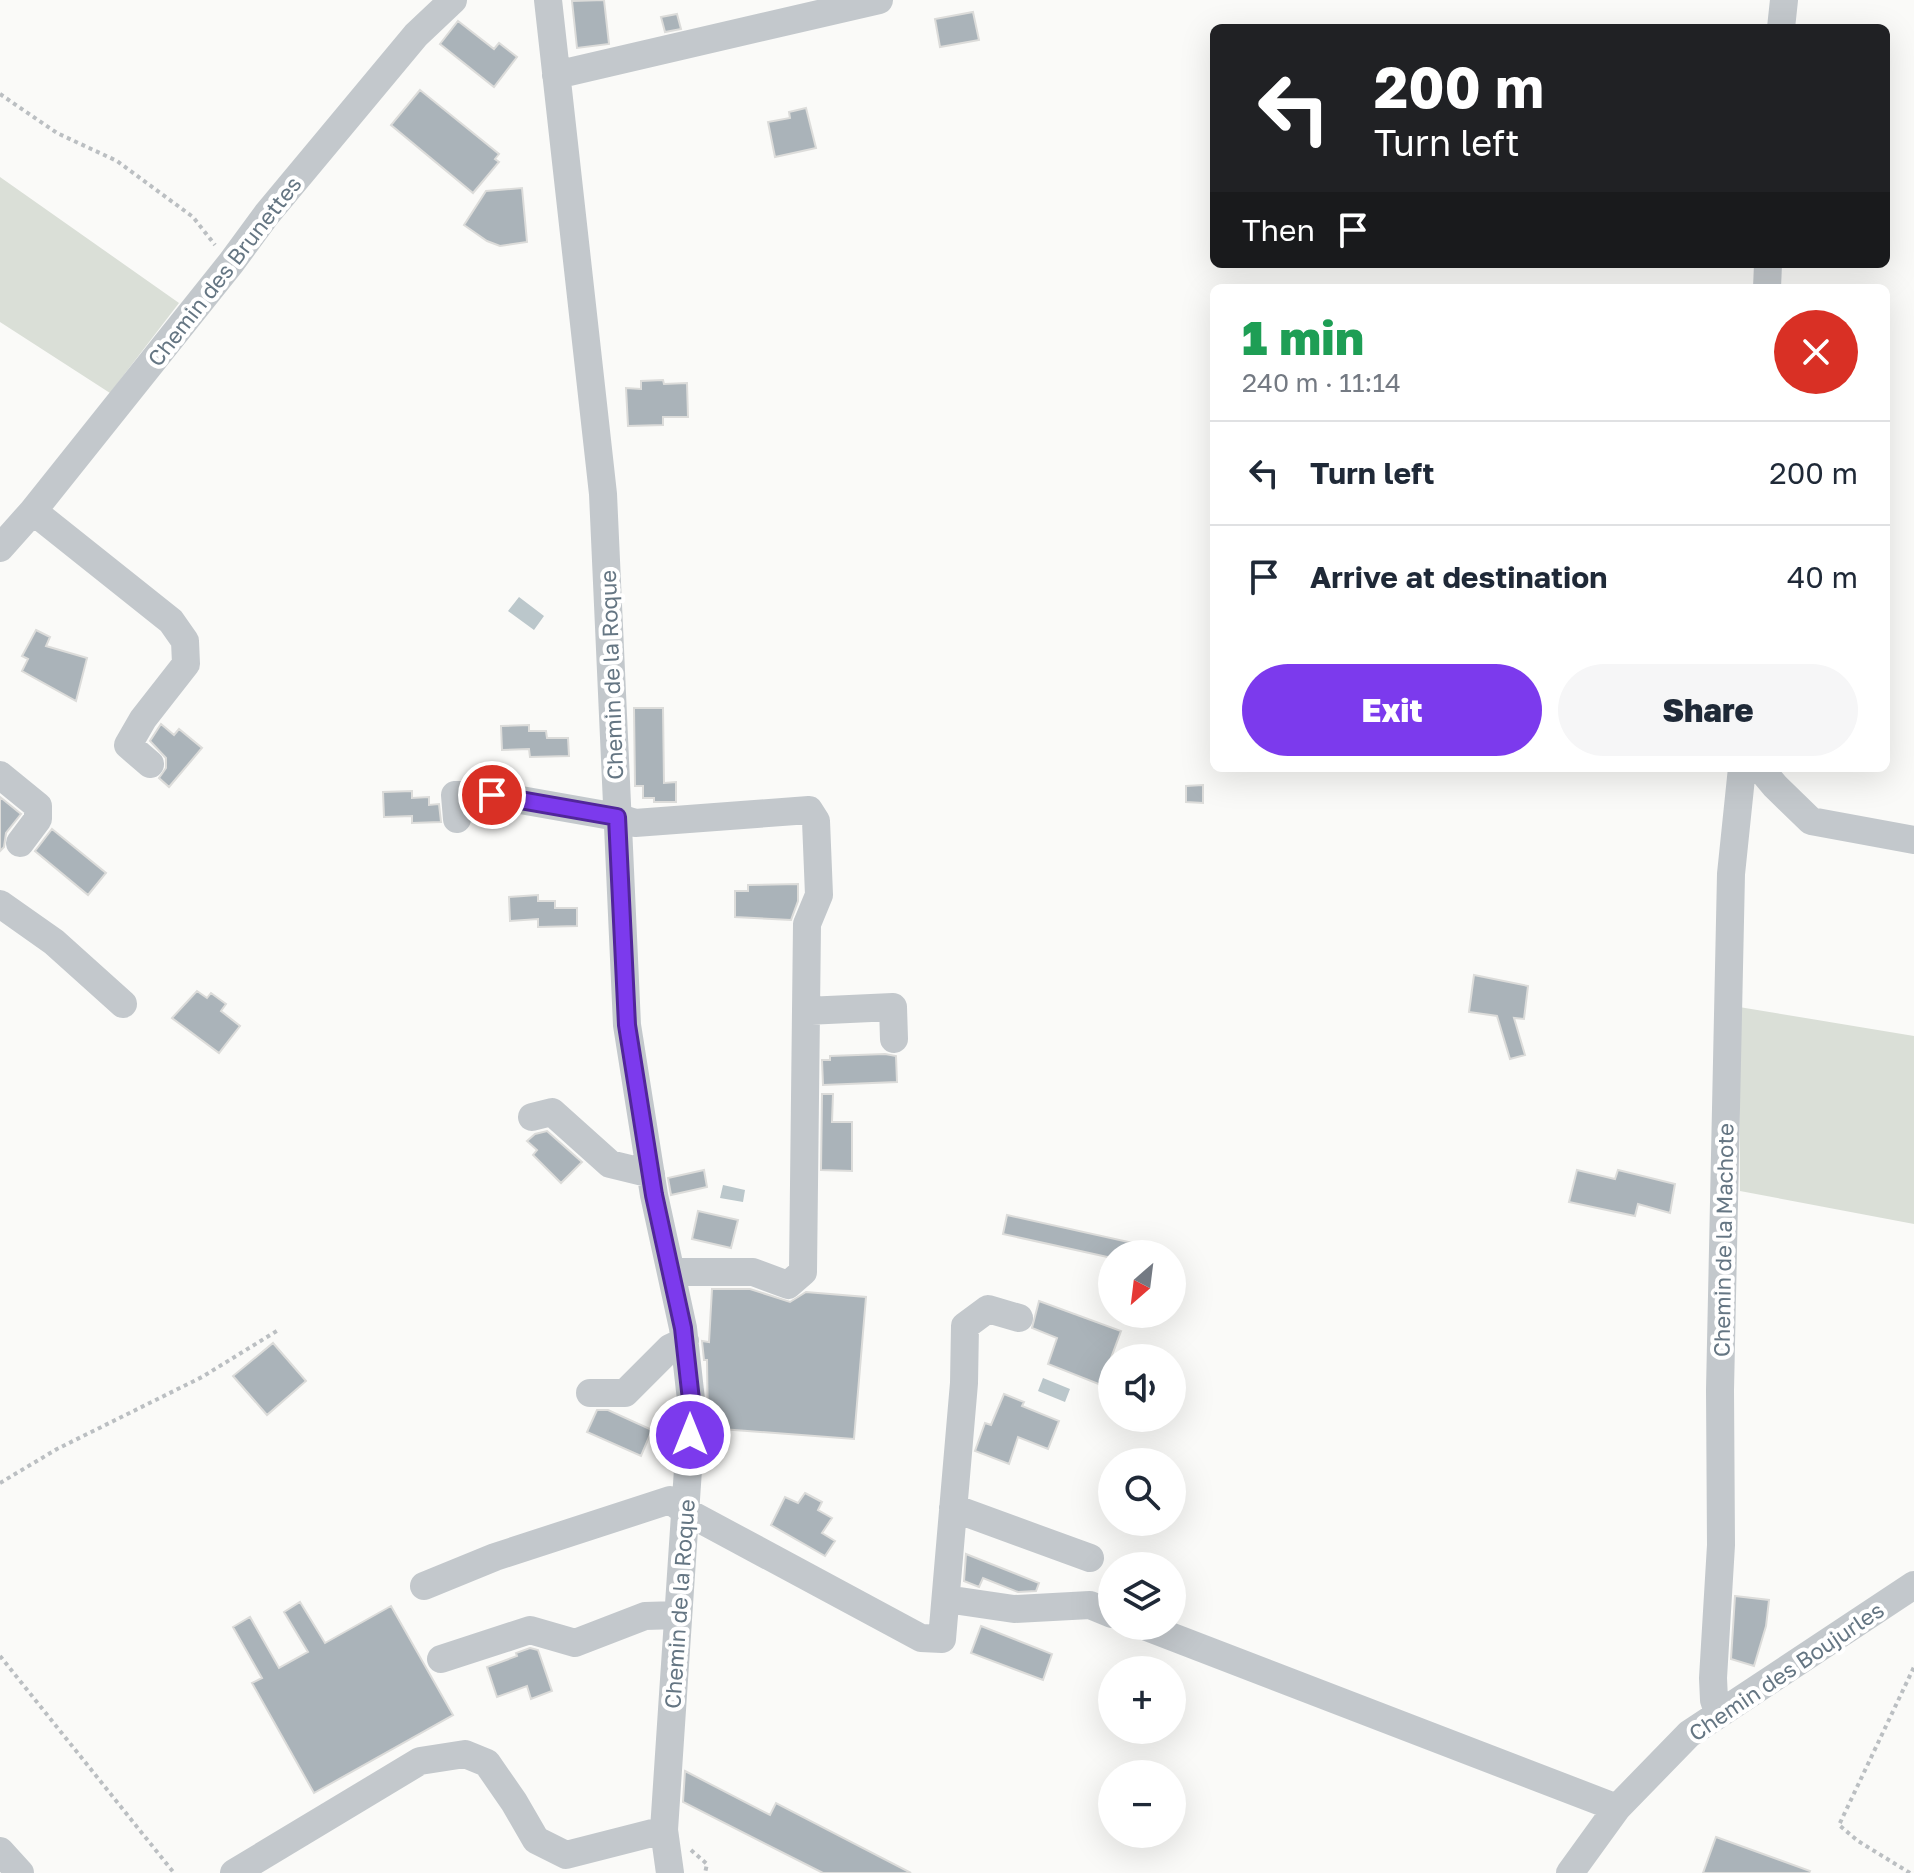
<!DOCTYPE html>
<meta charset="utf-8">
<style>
:root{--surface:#fff;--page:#f6f6f7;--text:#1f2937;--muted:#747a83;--line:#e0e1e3;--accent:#7c3aed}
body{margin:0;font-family:"Golos Text",sans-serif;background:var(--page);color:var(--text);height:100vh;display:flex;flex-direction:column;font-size:30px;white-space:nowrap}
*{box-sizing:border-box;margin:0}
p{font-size:26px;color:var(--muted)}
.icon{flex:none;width:44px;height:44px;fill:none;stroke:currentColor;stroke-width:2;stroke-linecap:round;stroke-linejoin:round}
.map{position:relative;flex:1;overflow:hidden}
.drawer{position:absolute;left:1210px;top:284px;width:680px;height:488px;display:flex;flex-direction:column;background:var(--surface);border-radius:12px;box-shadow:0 8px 32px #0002}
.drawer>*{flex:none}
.top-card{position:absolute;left:1210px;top:24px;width:680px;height:244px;border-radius:12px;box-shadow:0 8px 32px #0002;background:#202124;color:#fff;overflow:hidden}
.needle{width:52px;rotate:208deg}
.controls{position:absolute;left:1098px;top:1240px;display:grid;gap:16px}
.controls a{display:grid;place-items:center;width:88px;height:88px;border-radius:50%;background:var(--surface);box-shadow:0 8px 32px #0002;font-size:40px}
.pin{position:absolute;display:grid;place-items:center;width:68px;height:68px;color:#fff;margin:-34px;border:4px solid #fff;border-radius:50%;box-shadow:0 2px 8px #0007}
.me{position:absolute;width:88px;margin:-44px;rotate:0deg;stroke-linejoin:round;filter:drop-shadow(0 0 6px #0008)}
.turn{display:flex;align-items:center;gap:28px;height:168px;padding:0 32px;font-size:36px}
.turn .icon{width:104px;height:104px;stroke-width:2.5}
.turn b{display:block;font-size:56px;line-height:68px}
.then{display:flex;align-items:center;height:76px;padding:0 32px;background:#0003;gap:16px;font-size:30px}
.round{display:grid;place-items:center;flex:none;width:84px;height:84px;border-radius:42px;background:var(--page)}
.overview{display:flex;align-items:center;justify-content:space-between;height:136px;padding:0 32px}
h1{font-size:48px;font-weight:800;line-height:60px;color:#1e9e55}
.action{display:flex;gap:16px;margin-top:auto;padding:16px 32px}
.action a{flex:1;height:92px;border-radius:48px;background:var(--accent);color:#fff;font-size:32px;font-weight:800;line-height:92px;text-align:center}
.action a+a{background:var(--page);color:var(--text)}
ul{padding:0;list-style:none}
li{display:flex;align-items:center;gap:24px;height:104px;padding:0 32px;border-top:2px solid var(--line)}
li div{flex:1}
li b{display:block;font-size:30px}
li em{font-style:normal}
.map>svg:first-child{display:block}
.green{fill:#dadfd7}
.water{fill:#bbc7cb}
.building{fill:#aab3b9;stroke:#dcdcda;stroke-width:2}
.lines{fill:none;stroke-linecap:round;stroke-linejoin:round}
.path{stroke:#bbbfc2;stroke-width:4;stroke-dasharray:4 4;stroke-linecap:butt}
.minor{stroke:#c3c8cc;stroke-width:28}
.route-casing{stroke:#51269a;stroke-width:20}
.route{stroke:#7c3aed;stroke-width:14}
.labels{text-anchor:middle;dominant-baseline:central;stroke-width:8;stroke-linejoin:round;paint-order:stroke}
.street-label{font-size:22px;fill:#657683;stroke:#fff}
</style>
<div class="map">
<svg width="1914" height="1873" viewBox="0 0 1914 1873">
<rect width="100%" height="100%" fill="#fafaf8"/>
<path class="green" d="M 0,177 L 179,303 L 110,393 L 0,322 Z
M 1739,1007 L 1914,1036 L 1914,1224 L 1740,1191 Z"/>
<path class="water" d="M 519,597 L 544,616 L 534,630 L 508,611 Z
M 723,1185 L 745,1190 L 743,1202 L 720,1198 Z
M 1043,1378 L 1070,1389 L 1065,1402 L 1038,1391 Z"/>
<path class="building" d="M 604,0 L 609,44 L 577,48 L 572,1 Z
M 973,12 L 979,40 L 940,47 L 935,19 Z
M 677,14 L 681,29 L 665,32 L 661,17 Z
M 458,21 L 494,49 L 499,43 L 517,57 L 494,87 L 440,44 Z
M 420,90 L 499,154 L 495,159 L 499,162 L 473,193 L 391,125 Z
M 806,108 L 816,148 L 775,157 L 768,122 L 790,118 L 789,112 Z
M 522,188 L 527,242 L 500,246 L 487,241 L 464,225 L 486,191 Z
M 663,380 L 664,384 L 687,383 L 688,417 L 663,417 L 663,425 L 628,426 L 626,388 L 641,389 L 641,381 Z
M 36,630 L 50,637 L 46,646 L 87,658 L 76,701 L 22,671 L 28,659 L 22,656 Z
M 634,708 L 663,708 L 664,783 L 676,782 L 676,802 L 654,802 L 654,798 L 643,798 L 643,786 L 635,786 Z
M 161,724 L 174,735 L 179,729 L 202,748 L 169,787 L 159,778 L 166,768 L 166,758 L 150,741 Z
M 529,725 L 529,731 L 546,731 L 547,738 L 568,738 L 569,756 L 530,757 L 529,749 L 502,750 L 501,726 Z
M 1203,785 L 1203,803 L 1186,802 L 1186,786 Z
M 412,791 L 412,798 L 429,797 L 429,805 L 439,804 L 441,822 L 412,823 L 412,816 L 384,817 L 383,792 Z
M 0,797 L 21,814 L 6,833 L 4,847 L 0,851 Z
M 52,829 L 106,873 L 88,895 L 35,851 Z
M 798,884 L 798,901 L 791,920 L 735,917 L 735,891 L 748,891 L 748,885 Z
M 538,895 L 538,901 L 555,901 L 555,908 L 577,908 L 577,926 L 538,927 L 538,919 L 510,921 L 509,897 Z
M 1474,975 L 1528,986 L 1524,1019 L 1514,1018 L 1525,1055 L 1510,1059 L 1497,1016 L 1469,1012 Z
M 197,991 L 207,998 L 211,993 L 226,1004 L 221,1011 L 240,1026 L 219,1053 L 172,1018 Z
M 885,1054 L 896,1056 L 897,1082 L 823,1085 L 822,1060 L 830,1060 L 830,1056 Z
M 822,1094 L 833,1094 L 832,1122 L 852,1122 L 852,1171 L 821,1170 Z
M 547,1131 L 582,1162 L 561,1183 L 533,1155 L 537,1150 L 527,1141 L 535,1134 Z
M 704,1170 L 707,1187 L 671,1195 L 668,1178 Z
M 1577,1170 L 1615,1179 L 1618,1170 L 1675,1184 L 1670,1213 L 1638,1204 L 1635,1216 L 1569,1202 Z
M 698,1211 L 738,1220 L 731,1248 L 692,1239 Z
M 1007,1215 L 1151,1247 L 1150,1254 L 1112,1254 L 1112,1258 L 1003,1234 Z
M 712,1289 L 750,1289 L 790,1302 L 806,1292 L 866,1297 L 854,1439 L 708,1428 L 707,1360 L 704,1360 L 702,1341 L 709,1342 Z
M 1039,1301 L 1121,1331 L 1101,1385 L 1048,1364 L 1057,1338 L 1032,1328 Z
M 273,1343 L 306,1381 L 267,1415 L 233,1376 Z
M 1004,1394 L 1024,1402 L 1022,1406 L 1059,1421 L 1048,1449 L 1018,1437 L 1009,1464 L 975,1451 L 985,1423 L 991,1425 Z
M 597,1410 L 608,1410 L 652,1430 L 641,1456 L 587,1432 Z
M 805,1493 L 822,1502 L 818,1510 L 832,1518 L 822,1533 L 835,1541 L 825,1556 L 771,1525 L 785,1497 L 798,1503 Z
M 966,1554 L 1039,1583 L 1036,1591 L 1018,1592 L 983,1578 L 979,1587 L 964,1581 Z
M 1735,1596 L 1769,1600 L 1766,1626 L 1754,1666 L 1731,1659 Z
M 300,1602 L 325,1643 L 391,1606 L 453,1715 L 314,1793 L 252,1683 L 262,1678 L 233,1627 L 250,1617 L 279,1668 L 308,1652 L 284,1612 Z
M 981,1626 L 1052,1654 L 1043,1680 L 971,1653 Z
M 530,1648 L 538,1650 L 552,1691 L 531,1699 L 527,1686 L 497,1697 L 487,1667 L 517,1656 L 516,1653 Z
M 685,1771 L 770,1815 L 776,1803 L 911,1873 L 823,1873 L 683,1802 Z
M 1716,1837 L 1810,1871 L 1809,1873 L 1703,1873 Z"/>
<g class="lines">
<path class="path" d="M 0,94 L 57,133 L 117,161 L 193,217 L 215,245
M 0,1483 L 57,1449 L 202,1377 L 280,1329
M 0,1656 L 174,1873
M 691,1850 L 707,1864 L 705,1873
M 1910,1873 L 1858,1841 L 1839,1825 L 1914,1667"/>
<path class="minor" d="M 548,0 L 603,494 L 627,1025 L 654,1195 L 683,1328 L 692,1409 L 664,1830 L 670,1873
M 1781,28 L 1784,0
M 556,75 L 879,0
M 1767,288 L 1768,264
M 33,511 L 171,621 L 185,641 L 186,664 L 143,719 L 128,745 L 150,764
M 0,548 L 33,511 L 231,263 L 267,214 L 416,35 L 453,0
M 1760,768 L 1775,786 L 1811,821 L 1914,840
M 0,775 L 38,806 L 38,819 L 20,843
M 457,819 L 455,795 L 492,795 L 617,817 L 635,823 L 809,810 L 816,821 L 819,895 L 807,924 L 803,1272 L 788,1285 L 753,1272 L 671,1272
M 0,904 L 54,942 L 123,1004
M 806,1011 L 893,1007 L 894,1039
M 532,1117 L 552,1112 L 610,1164 L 651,1174
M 590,1393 L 625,1393 L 670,1348 L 685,1341
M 953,1508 L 1090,1558
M 424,1586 L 495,1557 L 670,1500 L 685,1511 L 921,1638 L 942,1639 L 964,1383 L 965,1326 L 988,1309 L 1019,1318
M 946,1599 L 1014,1609 L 1090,1605 L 1112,1614
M 1144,1626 L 1617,1808
M 441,1659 L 530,1630 L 575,1643 L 645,1616 L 678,1615
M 1718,1712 L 1714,1700 L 1713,1678 L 1721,1545 L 1720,1390 L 1731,874 L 1742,768
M 0,1851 L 20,1873
M 234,1873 L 420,1761 L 465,1754 L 487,1763 L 514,1802 L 536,1840 L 566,1855 L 664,1830
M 1570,1873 L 1617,1808 L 1689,1734 L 1914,1585"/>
</g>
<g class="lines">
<g class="route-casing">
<path id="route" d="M 492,795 L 617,817 L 627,1025 L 654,1195 L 683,1328 L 692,1409 L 690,1435"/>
</g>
<use href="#route" class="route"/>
</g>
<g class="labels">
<g class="street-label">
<text transform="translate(224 271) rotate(-52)">Chemin des Brunettes</text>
<text transform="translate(611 675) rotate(-92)">Chemin de la Roque</text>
<text transform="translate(1723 1240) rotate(-89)">Chemin de la Machote</text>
<text transform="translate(679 1604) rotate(-86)">Chemin de la Roque</text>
<text transform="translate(1786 1671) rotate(-34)">Chemin des Boujurles</text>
</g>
</g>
</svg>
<div class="controls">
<a><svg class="needle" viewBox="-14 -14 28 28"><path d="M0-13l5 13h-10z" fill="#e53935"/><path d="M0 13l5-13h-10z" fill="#747a83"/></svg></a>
<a><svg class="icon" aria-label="sound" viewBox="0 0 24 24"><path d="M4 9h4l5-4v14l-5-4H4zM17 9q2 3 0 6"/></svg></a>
<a><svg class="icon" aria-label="search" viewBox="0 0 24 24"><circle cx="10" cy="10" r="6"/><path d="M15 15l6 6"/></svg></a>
<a><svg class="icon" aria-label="layers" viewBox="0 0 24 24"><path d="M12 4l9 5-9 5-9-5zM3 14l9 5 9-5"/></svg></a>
<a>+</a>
<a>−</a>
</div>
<div class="pin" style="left:492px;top:795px;background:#d93025"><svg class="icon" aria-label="arrive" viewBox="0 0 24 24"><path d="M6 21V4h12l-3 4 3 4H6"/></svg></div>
<svg class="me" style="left:690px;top:1435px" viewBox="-20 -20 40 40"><circle r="17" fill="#7c3aed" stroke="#fff" stroke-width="3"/><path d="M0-11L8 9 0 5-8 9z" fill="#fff"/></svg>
<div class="top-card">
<div class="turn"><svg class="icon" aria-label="left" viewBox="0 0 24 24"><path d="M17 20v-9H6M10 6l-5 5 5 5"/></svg><div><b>200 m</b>Turn left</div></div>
<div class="then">Then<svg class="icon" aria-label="arrive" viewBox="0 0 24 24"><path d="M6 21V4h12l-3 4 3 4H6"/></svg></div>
</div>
<section class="drawer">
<div class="overview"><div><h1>1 min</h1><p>240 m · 11:14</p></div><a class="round" style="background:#d93025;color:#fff"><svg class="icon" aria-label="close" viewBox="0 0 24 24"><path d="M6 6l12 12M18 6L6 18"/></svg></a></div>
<ul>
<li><svg class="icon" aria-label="left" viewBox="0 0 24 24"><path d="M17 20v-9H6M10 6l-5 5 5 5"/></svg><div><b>Turn left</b></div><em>200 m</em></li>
<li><svg class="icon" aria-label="arrive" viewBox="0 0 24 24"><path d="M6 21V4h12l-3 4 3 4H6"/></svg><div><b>Arrive at destination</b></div><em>40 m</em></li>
</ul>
<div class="action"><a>Exit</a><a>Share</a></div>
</section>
</div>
